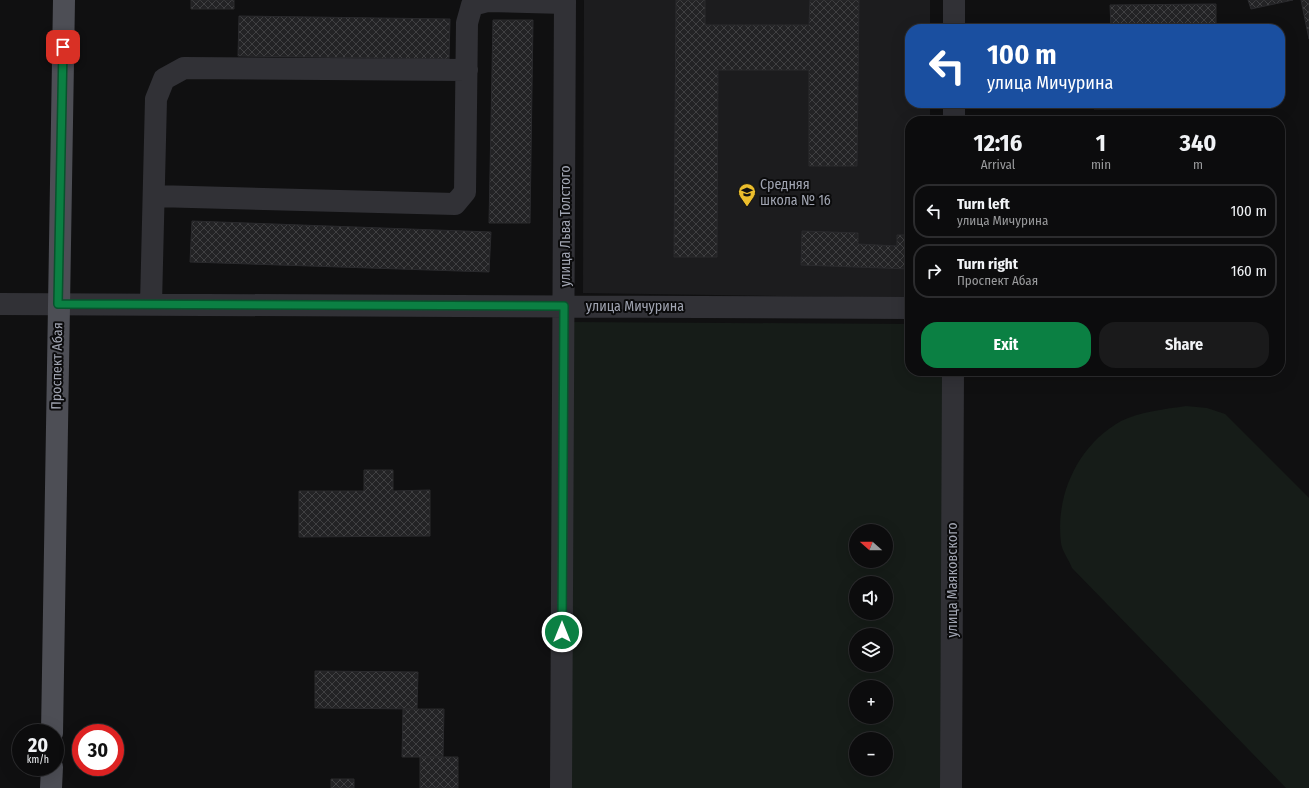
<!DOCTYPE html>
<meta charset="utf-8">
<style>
:root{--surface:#0c0c0d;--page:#1a1a1b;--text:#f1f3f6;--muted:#9a9b9d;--line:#2c2c2e;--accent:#0b8043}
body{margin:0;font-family:"Fira Sans Condensed",sans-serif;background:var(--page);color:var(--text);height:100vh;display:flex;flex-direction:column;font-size:15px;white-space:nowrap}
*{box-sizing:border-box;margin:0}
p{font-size:13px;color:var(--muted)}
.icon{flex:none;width:22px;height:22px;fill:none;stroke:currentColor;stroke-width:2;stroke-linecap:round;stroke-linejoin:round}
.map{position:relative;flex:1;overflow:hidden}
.details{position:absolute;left:905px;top:116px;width:380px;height:260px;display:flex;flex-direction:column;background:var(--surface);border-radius:16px;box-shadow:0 4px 16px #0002,0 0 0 1px var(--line)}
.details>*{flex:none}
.hud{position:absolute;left:905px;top:24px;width:380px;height:84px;border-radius:16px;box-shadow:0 4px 16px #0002,0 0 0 1px var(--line);background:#1a4fa0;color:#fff;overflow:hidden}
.needle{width:26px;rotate:291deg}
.tools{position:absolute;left:849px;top:524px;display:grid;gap:8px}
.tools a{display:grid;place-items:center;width:44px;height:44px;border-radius:50%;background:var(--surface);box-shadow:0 4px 16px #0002,0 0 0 1px var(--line);font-size:20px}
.speed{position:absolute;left:12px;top:724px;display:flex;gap:8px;font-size:20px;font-weight:700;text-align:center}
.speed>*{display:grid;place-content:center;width:52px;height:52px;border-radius:50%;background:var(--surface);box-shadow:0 4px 16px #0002,0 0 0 1px var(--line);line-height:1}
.speed small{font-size:10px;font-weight:400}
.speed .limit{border:6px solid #d22;background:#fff;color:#111}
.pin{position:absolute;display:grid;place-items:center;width:34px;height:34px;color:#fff;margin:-17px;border-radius:8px;box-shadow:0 2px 6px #0006}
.me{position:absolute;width:44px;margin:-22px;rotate:0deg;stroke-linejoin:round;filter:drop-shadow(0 0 3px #0008)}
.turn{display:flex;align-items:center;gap:14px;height:84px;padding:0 16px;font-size:18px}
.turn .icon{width:52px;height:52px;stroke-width:2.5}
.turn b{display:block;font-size:28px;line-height:34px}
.eta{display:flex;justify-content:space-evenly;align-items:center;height:68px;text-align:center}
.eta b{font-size:24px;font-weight:700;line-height:28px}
.primary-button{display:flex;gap:8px;margin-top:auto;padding:8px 16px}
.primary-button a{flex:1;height:46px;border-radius:16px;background:var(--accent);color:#fff;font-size:16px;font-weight:700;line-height:46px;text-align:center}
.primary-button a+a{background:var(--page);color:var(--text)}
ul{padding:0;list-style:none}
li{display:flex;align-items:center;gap:12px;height:54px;margin:0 8px 6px;padding:0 8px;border:2px solid var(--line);border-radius:16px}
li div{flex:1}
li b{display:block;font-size:15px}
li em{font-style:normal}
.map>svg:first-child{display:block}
.built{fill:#1c1c1e}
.green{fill:#161c18;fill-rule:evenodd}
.building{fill:url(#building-cross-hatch);stroke:#2a2a2d}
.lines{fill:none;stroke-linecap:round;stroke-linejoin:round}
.minor{stroke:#313136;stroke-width:22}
.major{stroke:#4d4e55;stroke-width:22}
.route-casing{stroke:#07532c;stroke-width:10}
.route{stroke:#0b8043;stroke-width:7}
.labels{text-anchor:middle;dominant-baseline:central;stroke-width:4;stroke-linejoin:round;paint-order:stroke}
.poi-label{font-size:14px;fill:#a1a5b2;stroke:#0b0b0c;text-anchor:start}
.street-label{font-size:14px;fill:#a1a5b2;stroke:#0b0b0c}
</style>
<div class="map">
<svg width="1309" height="788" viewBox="0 0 1309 788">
<defs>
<pattern id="building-cross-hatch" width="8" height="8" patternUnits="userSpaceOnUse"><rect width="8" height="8" fill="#232325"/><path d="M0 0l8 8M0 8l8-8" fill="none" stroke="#404042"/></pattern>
</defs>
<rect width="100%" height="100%" fill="#101011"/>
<path class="built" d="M 584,0 L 930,0 L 930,29 L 910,29 L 910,103 L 930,103 L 930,121 L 910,121 L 910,298 L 583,293 Z"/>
<path class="green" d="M 573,322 L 910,324 L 910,371 L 944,371 L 942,788 L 571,788 ZM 856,531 L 886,531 L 886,561 L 856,561 ZM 856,583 L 886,583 L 886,613 L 856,613 ZM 856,635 L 886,635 L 886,665 L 856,665 ZM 856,687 L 886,687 L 886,717 L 856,717 ZM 856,739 L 886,739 L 886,769 L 856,769 Z
M 1186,406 L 1207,408 L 1225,414 L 1309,498 L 1309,788 L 1286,788 L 1072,568 C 1069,560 1062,551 1061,543 C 1055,495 1078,445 1121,421 C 1139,412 1166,409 1186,406 Z"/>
<path class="building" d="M 191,0 L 234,0 L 234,9 L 191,9 Z
M 676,0 L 705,0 L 705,25 L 809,25 L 810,0 L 859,0 L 857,166 L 809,166 L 809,70 L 718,70 L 717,257 L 674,257 Z
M 1248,0 L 1293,0 L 1251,9 Z
M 1301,0 L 1309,0 L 1309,39 Z
M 1216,4 L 1216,29 L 1111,29 L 1110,5 Z
M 239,16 L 450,19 L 449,59 L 238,56 Z
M 493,20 L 533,20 L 530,223 L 489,223 Z
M 1094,103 L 1259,103 L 1259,108 L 1094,109 Z
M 192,221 L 491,232 L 489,272 L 190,262 Z
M 802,231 L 858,233 L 858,244 L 897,246 L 897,235 L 910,235 L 910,269 L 801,265 Z
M 364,470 L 393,470 L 393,491 L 430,490 L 430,536 L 299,537 L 299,491 L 364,491 Z
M 315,671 L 418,672 L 417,709 L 315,708 Z
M 403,709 L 444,709 L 443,757 L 402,757 Z
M 420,757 L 458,757 L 458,788 L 420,788 Z
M 331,779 L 354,779 L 354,788 L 331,788 Z"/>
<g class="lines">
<path class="minor" d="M 954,29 L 954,0
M 954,121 L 954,103
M 155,196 L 455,204 L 465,192 L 467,23 L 472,5 L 487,1 L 565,3
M 0,304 L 910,308
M 151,304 L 156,99 L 164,79 L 184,68 L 467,70
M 561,788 L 565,0
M 951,788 L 953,371"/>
<path class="major" d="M 52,733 L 64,0
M 51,788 L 52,767"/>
</g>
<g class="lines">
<g class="route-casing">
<path id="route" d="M 63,47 L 58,304 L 564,306 L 562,632"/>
</g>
<use href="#route" class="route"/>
</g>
<defs>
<g id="school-pin" transform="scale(0.9)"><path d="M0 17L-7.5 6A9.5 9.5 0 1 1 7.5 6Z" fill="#ecbe2d" stroke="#0b0b0c"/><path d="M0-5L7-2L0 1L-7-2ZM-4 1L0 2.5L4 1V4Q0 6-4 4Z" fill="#111"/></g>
</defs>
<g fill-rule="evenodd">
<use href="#school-pin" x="747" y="192"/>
</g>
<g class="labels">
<g class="poi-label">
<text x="760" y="184">Средняя<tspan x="760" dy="16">школа № 16</tspan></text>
</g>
<g class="street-label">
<text transform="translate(565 226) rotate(-90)">улица Льва Толстого</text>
<text x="635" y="306">улица Мичурина</text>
<text transform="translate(57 366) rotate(-89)">Проспект Абая</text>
<text transform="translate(952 580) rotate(-90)">улица Маяковского</text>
</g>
</g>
</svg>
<div class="tools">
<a><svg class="needle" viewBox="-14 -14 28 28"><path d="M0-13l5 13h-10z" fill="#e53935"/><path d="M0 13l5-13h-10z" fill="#9a9b9d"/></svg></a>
<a><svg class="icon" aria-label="sound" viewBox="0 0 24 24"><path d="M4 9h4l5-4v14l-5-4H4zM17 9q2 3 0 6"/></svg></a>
<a><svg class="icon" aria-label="layers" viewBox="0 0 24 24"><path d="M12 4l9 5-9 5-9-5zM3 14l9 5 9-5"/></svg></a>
<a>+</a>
<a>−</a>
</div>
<div class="speed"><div>20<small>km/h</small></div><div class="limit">30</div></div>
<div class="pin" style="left:63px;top:47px;background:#d93025"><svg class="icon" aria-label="arrive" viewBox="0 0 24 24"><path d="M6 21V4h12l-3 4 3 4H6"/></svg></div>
<svg class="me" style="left:562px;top:632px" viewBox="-20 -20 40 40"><circle r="17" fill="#0b8043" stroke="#fff" stroke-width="3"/><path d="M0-11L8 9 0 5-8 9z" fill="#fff"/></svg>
<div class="hud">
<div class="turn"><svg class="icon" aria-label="left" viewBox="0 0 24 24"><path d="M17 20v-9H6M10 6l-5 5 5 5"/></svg><div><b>100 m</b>улица Мичурина</div></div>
</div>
<section class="details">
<div class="eta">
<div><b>12:16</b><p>Arrival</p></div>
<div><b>1</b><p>min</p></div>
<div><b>340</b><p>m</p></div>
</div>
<ul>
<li><svg class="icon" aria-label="left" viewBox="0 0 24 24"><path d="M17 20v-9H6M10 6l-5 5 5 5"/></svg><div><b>Turn left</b><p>улица Мичурина</p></div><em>100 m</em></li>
<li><svg class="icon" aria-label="right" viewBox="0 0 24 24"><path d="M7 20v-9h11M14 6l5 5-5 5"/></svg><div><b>Turn right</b><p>Проспект Абая</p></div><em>160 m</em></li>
</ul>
<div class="primary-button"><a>Exit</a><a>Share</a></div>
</section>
</div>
